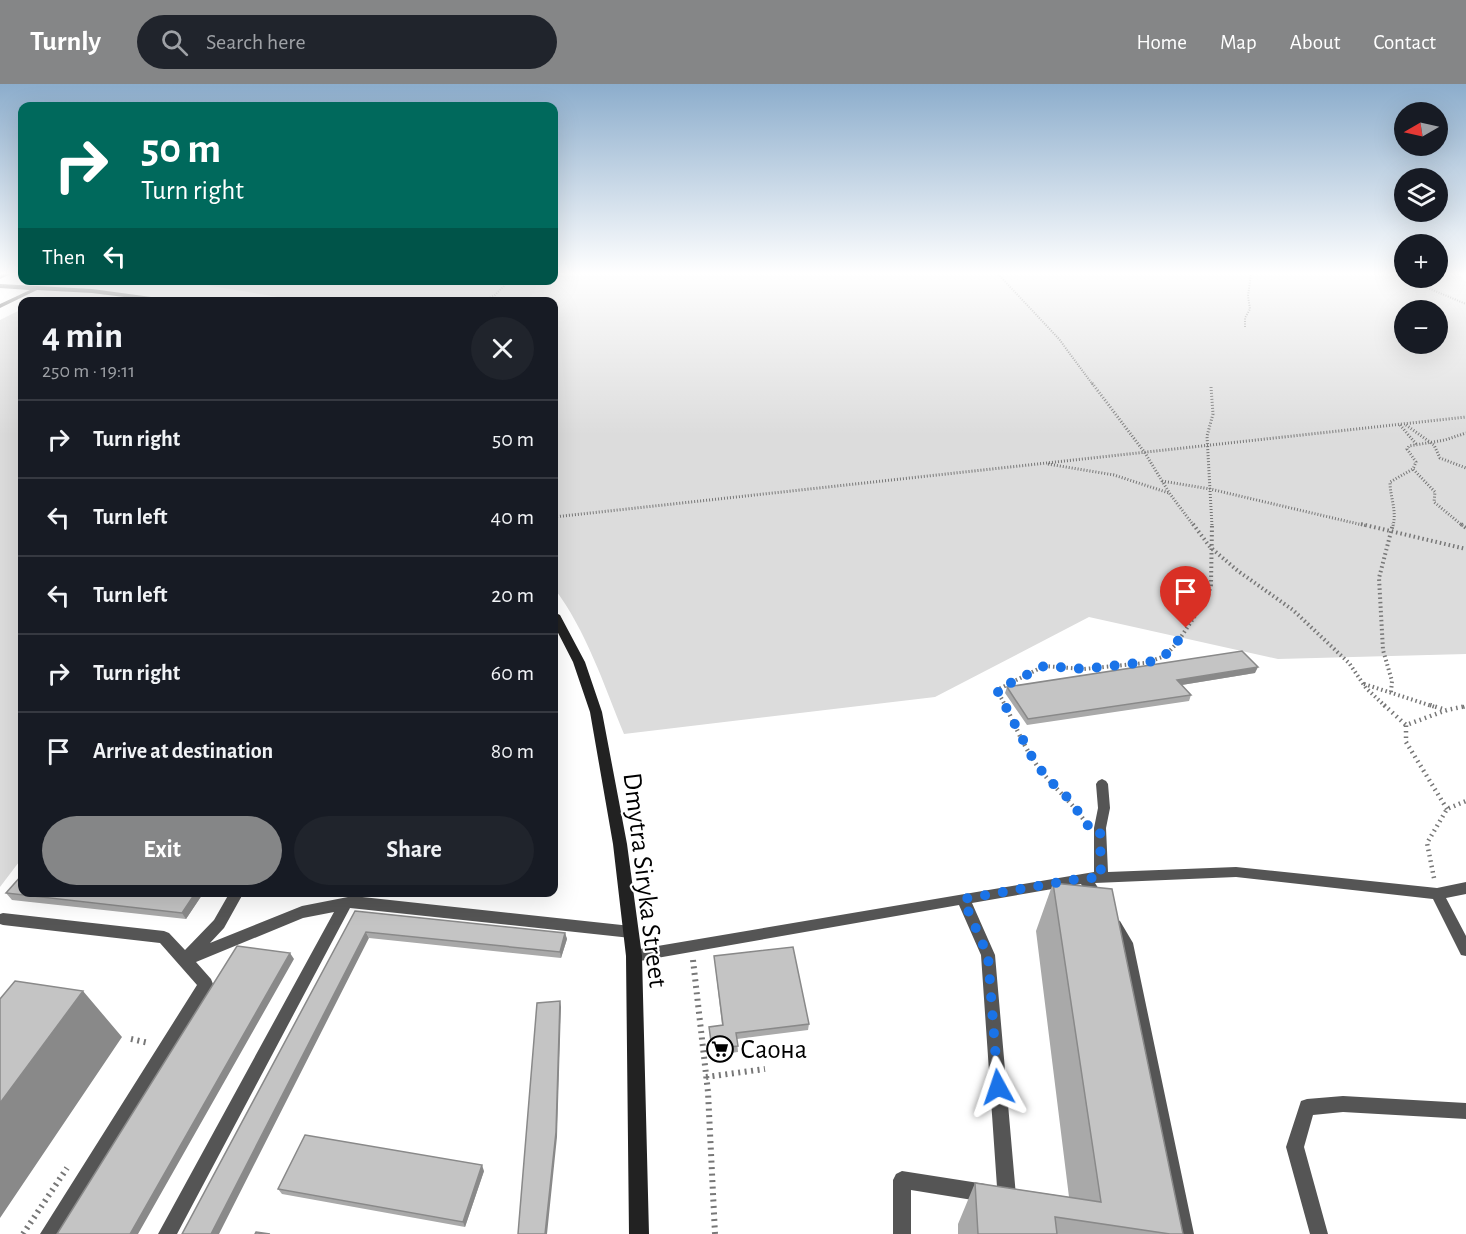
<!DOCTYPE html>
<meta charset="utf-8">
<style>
:root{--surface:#171b24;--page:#20242c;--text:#f1f3f6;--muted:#9ea1a6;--line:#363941;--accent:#858687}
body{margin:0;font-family:"Alegreya Sans",sans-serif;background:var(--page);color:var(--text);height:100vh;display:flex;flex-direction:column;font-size:22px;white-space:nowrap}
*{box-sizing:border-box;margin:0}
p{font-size:20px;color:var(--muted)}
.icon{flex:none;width:33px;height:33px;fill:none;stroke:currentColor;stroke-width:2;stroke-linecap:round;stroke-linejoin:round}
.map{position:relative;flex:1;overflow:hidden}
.drawer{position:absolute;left:18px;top:213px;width:540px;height:600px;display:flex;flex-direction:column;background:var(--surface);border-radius:12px;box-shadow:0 6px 24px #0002}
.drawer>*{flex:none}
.hud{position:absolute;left:18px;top:18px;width:540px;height:183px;border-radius:12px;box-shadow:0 6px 24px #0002;background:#00695c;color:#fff;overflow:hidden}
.needle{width:39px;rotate:261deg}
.controls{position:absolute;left:1394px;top:18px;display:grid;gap:12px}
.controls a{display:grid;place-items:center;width:54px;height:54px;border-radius:50%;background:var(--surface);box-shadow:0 6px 24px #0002;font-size:30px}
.pin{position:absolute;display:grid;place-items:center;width:51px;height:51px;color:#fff;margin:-62px -26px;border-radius:50% 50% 50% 0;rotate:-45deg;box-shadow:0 0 6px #0007}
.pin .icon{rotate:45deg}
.me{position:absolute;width:66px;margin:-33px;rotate:355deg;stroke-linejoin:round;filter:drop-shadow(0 0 4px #0008)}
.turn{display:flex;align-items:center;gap:21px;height:126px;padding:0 24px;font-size:27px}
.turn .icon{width:78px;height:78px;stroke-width:2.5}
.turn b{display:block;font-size:42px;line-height:51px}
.then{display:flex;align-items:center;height:57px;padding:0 24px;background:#0003;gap:12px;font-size:22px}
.round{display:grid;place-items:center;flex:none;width:63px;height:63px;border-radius:32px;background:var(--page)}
.overview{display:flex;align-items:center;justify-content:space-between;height:102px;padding:0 24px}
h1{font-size:36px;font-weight:700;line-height:45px}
.action{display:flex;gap:12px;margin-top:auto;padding:12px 24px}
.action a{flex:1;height:69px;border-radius:36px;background:var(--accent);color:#fff;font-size:24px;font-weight:700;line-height:69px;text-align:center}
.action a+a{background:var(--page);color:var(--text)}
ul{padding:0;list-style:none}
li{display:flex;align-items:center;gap:18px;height:78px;padding:0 24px;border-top:2px solid var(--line)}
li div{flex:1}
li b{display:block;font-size:22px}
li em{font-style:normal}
header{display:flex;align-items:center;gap:36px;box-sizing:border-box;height:84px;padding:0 30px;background:var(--accent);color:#fff}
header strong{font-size:28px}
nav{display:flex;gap:33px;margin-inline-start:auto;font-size:21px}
.search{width:420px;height:54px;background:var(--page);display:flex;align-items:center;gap:15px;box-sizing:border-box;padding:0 21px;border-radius:33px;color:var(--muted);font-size:22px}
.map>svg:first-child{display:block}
.green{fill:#dcdcdc;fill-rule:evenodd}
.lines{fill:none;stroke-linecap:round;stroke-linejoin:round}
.path-far4{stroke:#777;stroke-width:2;stroke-dasharray:1 1.5;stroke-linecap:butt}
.path-far3{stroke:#777;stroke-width:3;stroke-dasharray:1 2;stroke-linecap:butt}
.path-far2{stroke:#777;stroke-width:4;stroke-dasharray:1.5 3;stroke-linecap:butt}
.path-far1{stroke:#777;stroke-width:4.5;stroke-dasharray:1.5 4;stroke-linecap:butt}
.path{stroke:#777;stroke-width:6;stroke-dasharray:2 4.5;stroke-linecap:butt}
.lane{fill:#555;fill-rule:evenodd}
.street{fill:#555;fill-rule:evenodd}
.secondary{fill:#222;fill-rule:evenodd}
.wall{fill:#a9a9a9}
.shaded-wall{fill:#898989}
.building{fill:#c4c4c4;stroke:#898989;stroke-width:1.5}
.route{stroke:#1a73e8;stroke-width:10;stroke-dasharray:0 18}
.labels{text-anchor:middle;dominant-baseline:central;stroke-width:4.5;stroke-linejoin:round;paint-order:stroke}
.near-street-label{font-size:27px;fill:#000;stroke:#fff}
.near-poi-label{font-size:27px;fill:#000;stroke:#fff;text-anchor:start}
</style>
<header>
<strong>Turnly</strong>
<div class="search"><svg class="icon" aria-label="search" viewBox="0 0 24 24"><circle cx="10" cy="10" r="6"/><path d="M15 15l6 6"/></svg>Search here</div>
<nav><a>Home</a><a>Map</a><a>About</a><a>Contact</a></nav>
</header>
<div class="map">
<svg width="1466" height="1150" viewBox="0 0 1466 1150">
<rect width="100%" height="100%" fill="#fff"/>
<path class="green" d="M 554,190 L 1404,190 L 1404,194 L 1437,194 L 1437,190 L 1458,190 L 1466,198 L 1466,570 L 1278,575 L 1089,533 L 935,613 L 624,650 C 604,601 586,546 554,504 L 554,218 L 285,217 L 278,213 L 181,197 L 554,196 ZM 1404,226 L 1437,226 L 1437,260 L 1404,260 Z
M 22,225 L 22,774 L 0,803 L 0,236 Z"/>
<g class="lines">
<path class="path-far4" d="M 998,190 L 1059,255 L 1093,301
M 1396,190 L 1404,193
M 1404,194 L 1466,220
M 481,218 L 495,211 L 510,196
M 1245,243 L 1245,234 L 1250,225 L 1248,212 L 1251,190"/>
<path class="path-far3" d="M 1092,299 L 1145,369 L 1170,410 L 1194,442
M 1211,303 L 1213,330 L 1207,352 L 1212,442
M 1400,341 L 1417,361
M 1406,341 L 1434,361 L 1440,374 L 1466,384
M 1048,380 L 1114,391 L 1169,409
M 1162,397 L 1210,405 L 1367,442
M 554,433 L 1466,333
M 1393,442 C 1397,426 1390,413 1390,398 L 1413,385
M 1463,442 L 1434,418 L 1435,408 L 1413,385 L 1416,378 L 1407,365 L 1409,362 L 1445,356 L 1466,349"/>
<path class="path-far2" d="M 1193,440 L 1210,463 L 1238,487 L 1293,526 L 1349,579 L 1366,604 L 1386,623
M 1361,440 L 1466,465
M 1461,440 L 1466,444
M 1364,600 L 1435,623
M 1391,608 L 1392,597 L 1383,566 L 1379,494 L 1393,440
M 1006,623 L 997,606 L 1044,582 L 1084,585 L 1145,579 L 1165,572 L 1177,559 L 1208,512 L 1211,501 L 1212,440
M 1463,623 L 1466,622"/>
<path class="path-far1" d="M 1005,621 C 1017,645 1028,673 1047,694 C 1061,710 1073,720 1086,739
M 1384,621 L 1406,641
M 1430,621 L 1446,626
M 1447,725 L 1406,658 L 1406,641 L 1447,626 L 1466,622
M 1434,794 L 1427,759 L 1447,725 L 1466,717"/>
<path class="path" d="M 693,876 L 708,1008 L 715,1150
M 131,955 L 149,959
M 706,993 L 765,985
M 23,1150 L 67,1084"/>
<path class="lane" d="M 1102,695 L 1106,697 L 1108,700 L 1110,724 L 1106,744 L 1108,788 L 1236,783 L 1437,804 L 1466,798 L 1466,810 L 1446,814 L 1466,852 L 1466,872 L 1461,871 L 1433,815 L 1236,793 L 1095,799 L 1104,813 L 1102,817 C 1091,821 1086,808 1081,800 L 972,819 L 995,871 L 1016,1112 L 1013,1118 L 1007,1121 L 994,1117 L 992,1113 L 985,1118 L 911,1106 L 911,1150 L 893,1150 L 893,1096 L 896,1090 L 902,1087 L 985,1100 L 991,1103 L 993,1107 L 997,1103 L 981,871 L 959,821 L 634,878 L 629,877 L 627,872 L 629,867 L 634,866 L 1094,788 L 1094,744 L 1098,724 L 1096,700 L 1098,697 Z
M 230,808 L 244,808 L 224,844 L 210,859 L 302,822 L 353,812 L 631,842 L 636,844 L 638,848 L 636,852 L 631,854 L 350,824 L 177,1150 L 158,1150 L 334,828 L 303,834 L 196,878 L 211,895 L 213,900 L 211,905 L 59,1150 L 40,1150 L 197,901 L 160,859 L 3,841 L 0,840 L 0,830 L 3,829 L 164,847 L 169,849 L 185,866 L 214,836 Z
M 1115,835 L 1120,837 L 1133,859 L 1194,1150 L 1176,1150 L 1119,860 L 1108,841 L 1110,837 Z
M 1343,1012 L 1466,1019 L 1466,1035 L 1343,1028 L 1313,1031 L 1304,1063 L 1328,1150 L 1310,1150 L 1286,1063 L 1301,1017 L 1307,1015 Z"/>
<path class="street" d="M 2,190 L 10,190 L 0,195 L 0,191 Z"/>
<path class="secondary" d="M 0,200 L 92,205 L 188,218 L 164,218 L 92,209 L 37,206 L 0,224 L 0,220 L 30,206 L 0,204 Z
M 554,528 L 560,531 L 585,578 L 602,628 L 627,760 L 642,872 L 649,1150 L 629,1150 L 626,872 L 613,760 L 590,628 L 573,578 L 554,541 Z"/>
</g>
<path class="wall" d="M 1255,589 L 1182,601 L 1191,611 L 1189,617 L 1027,641 L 1005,609 L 1007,603 Z
M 1053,799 L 1183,1150 L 958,1150 L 958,1140 L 975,1099 L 1069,1113 L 1036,847 Z
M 204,808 L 186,835 L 12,816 L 6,809 Z
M 355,827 L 565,849 L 567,855 L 561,874 L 369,854 Z
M 714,872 L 809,940 L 808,946 L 737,955 L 738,968 L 722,970 L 711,962 L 709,943 L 722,941 Z
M 484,1087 L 465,1143 L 282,1110 L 278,1105 Z"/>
<path class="shaded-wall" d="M 1258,583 L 1255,589 L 1175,602 L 1177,596 Z
M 196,808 L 204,808 L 186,835 L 182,829 Z
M 366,848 L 369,854 L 219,1150 L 211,1150 Z
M 565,849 L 567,855 L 561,874 L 560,868 Z
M 290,869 L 294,875 L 138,1150 L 130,1150 Z
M 83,907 L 122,953 L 0,1134 L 0,1019 Z
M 560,917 L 561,923 L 557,1053 L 547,1150 L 545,1150 Z
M 482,1081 L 484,1087 L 465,1143 L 463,1138 Z"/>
<path class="building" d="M 1242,567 L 1258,583 L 1177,596 L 1191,611 L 1028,635 L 1007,603 Z
M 22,791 L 22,808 L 196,808 L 182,829 L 6,809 Z
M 1053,799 L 1112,805 L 1183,1150 L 1170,1150 L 1055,1133 L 1057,1150 L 978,1150 L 975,1099 L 1101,1118 Z
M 355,827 L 565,849 L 560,868 L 366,848 L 211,1150 L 182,1150 Z
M 237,862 L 290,869 L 130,1150 L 57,1150 Z
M 793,863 L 809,940 L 736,949 L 738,962 L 721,964 L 711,957 L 709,943 L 723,941 L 714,872 Z
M 15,897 L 83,907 L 0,1019 L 0,915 Z
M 560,917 L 556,1048 L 545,1150 L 518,1150 L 537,919 Z
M 305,1051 L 482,1081 L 463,1138 L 278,1105 Z
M 256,1148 L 270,1150 L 255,1150 Z"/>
<linearGradient id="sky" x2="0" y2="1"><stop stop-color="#8cadcc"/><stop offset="0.54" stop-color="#fff"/><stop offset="1" stop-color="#fff" stop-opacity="0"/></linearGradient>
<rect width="1466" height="351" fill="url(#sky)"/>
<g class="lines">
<path class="route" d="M 998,1003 L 988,872 L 963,815 L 1084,794 L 1101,794 L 1100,744 L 1087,741 L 1071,717 L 1046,693 L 1032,673 L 997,606 L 1044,582 L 1084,585 L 1156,577 L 1172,566 L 1186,544"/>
</g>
<defs>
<g id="supermarket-ring" transform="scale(1.35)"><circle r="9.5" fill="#fff" stroke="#000" stroke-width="1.5"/><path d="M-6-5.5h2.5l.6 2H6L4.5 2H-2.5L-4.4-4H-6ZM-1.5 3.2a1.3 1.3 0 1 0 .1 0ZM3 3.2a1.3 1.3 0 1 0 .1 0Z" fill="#000"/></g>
</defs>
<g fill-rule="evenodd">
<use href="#supermarket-ring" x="720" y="965"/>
</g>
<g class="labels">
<g class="near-street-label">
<text transform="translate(645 796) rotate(83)">Dmytra Siryka Street</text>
</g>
<g class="near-poi-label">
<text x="740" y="965">Саона</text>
</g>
</g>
</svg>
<div class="controls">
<a><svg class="needle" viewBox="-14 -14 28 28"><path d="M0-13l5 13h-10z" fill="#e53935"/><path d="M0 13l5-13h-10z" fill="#9ea1a6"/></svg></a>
<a><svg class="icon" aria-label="layers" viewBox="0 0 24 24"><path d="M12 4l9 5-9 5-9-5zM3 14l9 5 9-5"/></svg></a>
<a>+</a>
<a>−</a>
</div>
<div class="pin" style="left:1186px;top:544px;background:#d93025"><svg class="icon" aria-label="arrive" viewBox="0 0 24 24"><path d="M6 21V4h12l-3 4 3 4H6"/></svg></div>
<svg class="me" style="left:998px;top:1003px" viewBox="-20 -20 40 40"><path d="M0-17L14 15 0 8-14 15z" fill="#1a73e8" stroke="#fff" stroke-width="4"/></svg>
<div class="hud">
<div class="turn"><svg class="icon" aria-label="right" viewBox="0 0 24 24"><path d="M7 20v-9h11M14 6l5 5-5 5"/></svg><div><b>50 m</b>Turn right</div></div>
<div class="then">Then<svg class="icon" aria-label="left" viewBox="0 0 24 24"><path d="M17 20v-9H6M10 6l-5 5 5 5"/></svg></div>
</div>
<section class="drawer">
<div class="overview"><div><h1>4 min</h1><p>250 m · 19:11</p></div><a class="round"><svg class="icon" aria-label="close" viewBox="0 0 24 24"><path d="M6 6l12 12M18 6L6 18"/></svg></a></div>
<ul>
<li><svg class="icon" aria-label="right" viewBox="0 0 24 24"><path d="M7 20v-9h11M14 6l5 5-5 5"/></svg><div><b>Turn right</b></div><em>50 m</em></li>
<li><svg class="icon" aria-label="left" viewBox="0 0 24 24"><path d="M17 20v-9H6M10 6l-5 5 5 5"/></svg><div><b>Turn left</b></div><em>40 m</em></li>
<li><svg class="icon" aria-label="left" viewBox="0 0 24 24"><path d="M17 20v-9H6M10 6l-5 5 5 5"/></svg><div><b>Turn left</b></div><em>20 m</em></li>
<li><svg class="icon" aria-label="right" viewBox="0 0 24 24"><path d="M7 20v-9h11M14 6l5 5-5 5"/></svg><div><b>Turn right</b></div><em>60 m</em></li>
<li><svg class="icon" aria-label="arrive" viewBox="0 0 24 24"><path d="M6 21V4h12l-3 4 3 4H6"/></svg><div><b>Arrive at destination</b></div><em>80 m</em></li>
</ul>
<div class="action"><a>Exit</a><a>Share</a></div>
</section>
</div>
